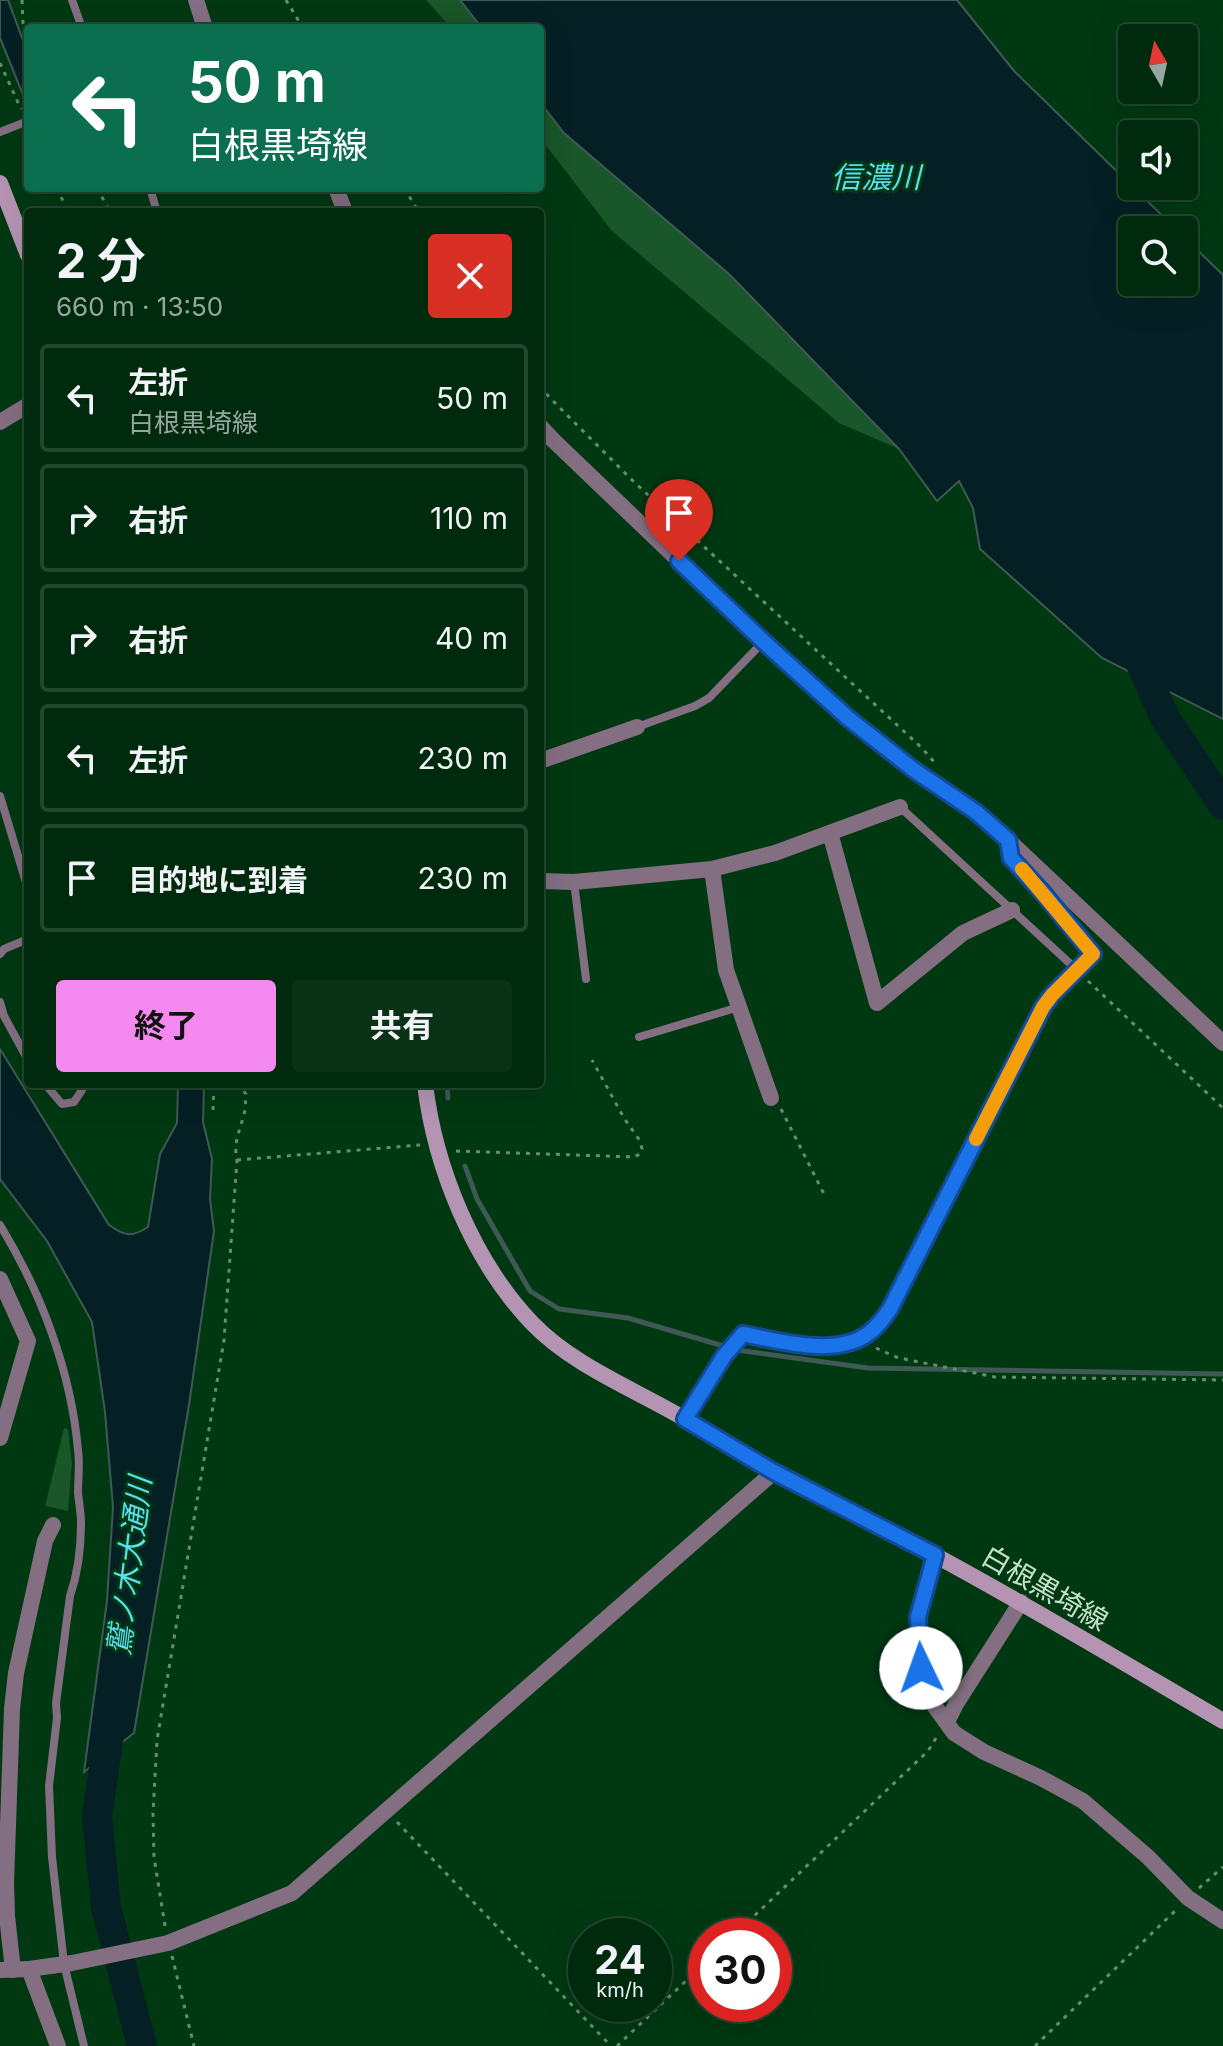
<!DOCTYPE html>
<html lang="ja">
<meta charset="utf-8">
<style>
:root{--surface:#002a0e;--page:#0a3217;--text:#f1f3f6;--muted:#95a79e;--line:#22462e;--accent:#f489f0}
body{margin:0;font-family:Inter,"Noto Sans JP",sans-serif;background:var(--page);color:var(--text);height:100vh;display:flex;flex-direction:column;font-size:30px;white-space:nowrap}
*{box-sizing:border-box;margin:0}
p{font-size:26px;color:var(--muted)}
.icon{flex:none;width:44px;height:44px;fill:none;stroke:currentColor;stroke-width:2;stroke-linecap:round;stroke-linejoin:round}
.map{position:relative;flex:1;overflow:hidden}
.sheet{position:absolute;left:24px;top:208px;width:520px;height:880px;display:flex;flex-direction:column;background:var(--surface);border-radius:8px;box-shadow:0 8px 32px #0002,0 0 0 2px var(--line)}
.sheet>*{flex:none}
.guide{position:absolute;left:24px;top:24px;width:520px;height:168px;border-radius:8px;box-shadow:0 8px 32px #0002,0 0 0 2px var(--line);background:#0b6e4f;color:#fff;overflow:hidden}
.needle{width:52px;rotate:351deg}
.buttons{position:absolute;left:1118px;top:24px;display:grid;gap:16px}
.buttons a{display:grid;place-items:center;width:80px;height:80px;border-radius:8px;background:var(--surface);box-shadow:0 8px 32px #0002,0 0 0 2px var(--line);font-size:40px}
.speed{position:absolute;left:568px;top:1918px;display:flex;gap:16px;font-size:40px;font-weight:700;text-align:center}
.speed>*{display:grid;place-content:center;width:104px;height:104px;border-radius:50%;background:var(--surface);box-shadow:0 8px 32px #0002,0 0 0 2px var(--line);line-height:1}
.speed small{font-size:20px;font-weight:400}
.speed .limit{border:12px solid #d22;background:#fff;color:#111}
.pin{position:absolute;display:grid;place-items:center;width:68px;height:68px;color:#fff;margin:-82px -34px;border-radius:50% 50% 50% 0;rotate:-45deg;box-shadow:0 0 8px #0007}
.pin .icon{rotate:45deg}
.me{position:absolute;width:88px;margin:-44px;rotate:357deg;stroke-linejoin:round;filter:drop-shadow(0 0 6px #0008)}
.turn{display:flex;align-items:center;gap:28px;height:168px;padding:0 32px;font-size:36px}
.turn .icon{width:104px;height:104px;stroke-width:2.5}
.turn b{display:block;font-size:56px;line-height:68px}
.round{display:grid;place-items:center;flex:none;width:84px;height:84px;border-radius:8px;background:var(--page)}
.headline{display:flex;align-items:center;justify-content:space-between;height:136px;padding:0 32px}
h1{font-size:48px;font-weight:700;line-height:60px}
.button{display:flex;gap:16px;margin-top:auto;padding:16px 32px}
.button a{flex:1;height:92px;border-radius:8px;background:var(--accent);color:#111;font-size:32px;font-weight:700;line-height:92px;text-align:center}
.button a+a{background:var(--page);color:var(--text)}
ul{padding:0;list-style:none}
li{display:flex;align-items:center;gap:24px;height:108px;margin:0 16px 12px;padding:0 16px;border:4px solid var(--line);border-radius:8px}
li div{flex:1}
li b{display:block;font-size:30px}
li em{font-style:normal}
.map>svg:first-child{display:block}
.green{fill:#195629}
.water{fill:#052024;stroke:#3f5a55;stroke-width:2}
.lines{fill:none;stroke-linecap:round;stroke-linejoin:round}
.stream{stroke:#3f5a55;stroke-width:5}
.river{stroke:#052024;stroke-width:30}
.path{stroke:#658e6f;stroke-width:3;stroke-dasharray:4 6;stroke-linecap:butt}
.service{stroke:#846f82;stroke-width:8}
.minor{stroke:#846f82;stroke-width:16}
.tertiary{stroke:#846f82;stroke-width:16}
.secondary{stroke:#b594b3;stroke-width:16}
.service-bridge{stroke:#846f82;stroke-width:8}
.route-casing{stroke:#114b97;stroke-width:20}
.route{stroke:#1a73e8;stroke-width:14}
.slow{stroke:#f59e0b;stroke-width:14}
.labels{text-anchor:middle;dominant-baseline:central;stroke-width:6;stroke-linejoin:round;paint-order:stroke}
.street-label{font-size:28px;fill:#c5e0c8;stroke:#003812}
.water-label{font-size:30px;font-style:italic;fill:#58def1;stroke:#003812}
</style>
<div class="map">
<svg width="1223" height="2046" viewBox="0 0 1223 2046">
<rect width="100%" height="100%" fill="#003812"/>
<path class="green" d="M 426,0 L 460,0 L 482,28 L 451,28 Z
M 540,102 L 564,133 L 729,274 L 899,449 L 839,423 L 612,231 L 540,138 Z
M 64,1428 L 68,1429 L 72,1463 L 68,1511 L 45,1506 Z"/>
<path class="water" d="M 0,0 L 8,0 L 28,54 L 28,107 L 0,38 Z
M 460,0 L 957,0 L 1015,72 L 1177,230 L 1132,230 L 1132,282 L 1184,282 L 1184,237 L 1223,275 L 1223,719 L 1102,658 L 980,549 L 973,508 L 959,481 L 937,501 L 899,449 L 729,274 L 564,133 L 540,102 L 540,28 L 482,28 Z
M 0,1049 L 109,1225 C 125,1236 131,1238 148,1227 L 160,1154 L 177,1123 L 178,1084 L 204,1084 L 203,1122 L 212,1159 L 210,1199 L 214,1231 L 189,1405 L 134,1733 L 84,1772 L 107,1601 L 113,1507 L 105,1412 L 92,1322 L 47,1241 L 0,1179 Z"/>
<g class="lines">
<path class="stream" d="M 447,1084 L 448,1098
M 465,1166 L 477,1199 L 530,1291 L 559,1309 L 628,1318 L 737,1350 L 868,1368 L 1223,1374"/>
<path class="river" d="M 1133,646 L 1165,718 L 1223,805
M 112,1714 L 97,1816 L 106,1907 L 142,2046"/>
<path class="path" d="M 22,0 L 23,23 L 28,35
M 286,0 L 303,28
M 0,63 L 21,109
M 57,188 L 68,212
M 97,188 L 110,212
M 404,188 L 419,212
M 540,386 L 550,398 L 633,481 L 922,748 L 934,762
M 1088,981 L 1223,1108
M 781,1109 L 826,1198
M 213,1110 L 214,1084
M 456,1151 L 634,1157 L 640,1154 L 642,1149 L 640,1141 L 624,1118 L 592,1060
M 237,1160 L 420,1145
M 876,1348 L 896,1357 L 909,1360 L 995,1377 L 1223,1380
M 397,1822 L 611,2046
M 1199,1888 L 1223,1867
M 165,1926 L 154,1857 L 153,1813 L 157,1740 L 224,1340 L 237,1160 C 233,1142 240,1131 244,1114 C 246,1108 245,1101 246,1094 L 238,1084
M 733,1936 L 928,1751 L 936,1738
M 172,1956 L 194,2046
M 617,2046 L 706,1962
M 1035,2046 L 1176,1910"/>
<path class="service" d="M 72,0 L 82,28
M 150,188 L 157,212
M 637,727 L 695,706 L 709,698 L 763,642
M 0,796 L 28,889
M 900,807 L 1077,970
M 574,882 L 586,979
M 0,954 L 4,949 L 28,939
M 0,1002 L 4,1016 L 28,1060
M 639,1037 L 739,1007
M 45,1084 L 62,1104 L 74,1102 L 82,1090 L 81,1084
M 0,1225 C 41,1292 71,1371 78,1450 C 80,1464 78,1478 78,1493 C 79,1503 81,1513 81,1523 C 81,1547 78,1573 70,1596 L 56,1703 L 57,1718 L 49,1786 L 52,1857 L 64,1964 L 84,2046"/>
<path class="minor" d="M 196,0 L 205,28
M 336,188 L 345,212
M 0,422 L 28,405
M 540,426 L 553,440
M 540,761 L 637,727
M 830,833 L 877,1003 L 963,933 L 1012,910
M 712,869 L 726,970 L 771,1098
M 540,881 L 574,882 L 712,869 L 775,853 L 900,807
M 0,1279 L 28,1341 L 0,1438
M 685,1419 L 724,1356 L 743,1334 C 780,1341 836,1358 869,1333 C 877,1327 884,1318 890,1309 L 1043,1007 L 1052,995 L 1093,954 L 1044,894 L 1011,858 L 1008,840
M 935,1555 L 918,1617 L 918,1647 L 923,1690 L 954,1733 L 984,1752 L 1041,1778 L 1083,1801 L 1148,1857 L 1188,1898 L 1223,1921
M 947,1722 L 956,1704 L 1021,1602
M 13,1970 L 7,1916 L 6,1883 L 12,1709 L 16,1673 L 45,1541 L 53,1525
M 58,2046 L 29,1969 L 72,1963 L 168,1943 L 292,1893 L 774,1472"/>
<path class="tertiary" d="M 553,440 L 764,642 L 848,718 L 914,770 L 976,812 L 1008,840 L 1223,1043
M 0,1970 L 29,1969"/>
<path class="secondary" d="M 0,183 L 28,255
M 425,1084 C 435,1168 473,1261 532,1323 C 574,1367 639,1391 690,1422 C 718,1439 745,1456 774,1472 C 828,1502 885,1528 940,1558 C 1036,1610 1129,1666 1223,1721"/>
<path class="service-bridge" d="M 0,132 L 28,121"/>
</g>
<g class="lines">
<g class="route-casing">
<path id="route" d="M 679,561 L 764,642 L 848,718 L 914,770 L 976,812 L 1008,840 L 1011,858 L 1044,894 L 1093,954 L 1052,995 L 1043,1007 L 890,1309 C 884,1318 877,1327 869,1333 C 836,1358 780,1341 743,1334 L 724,1356 L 685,1419 L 774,1472 L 935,1555 L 918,1617 L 921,1668"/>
</g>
<use href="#route" class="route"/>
<path class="slow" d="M 976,1139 L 1043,1007 L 1052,995 L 1093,954 L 1022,869"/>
</g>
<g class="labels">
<g class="street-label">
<text transform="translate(1045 1588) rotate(30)">白根黒埼線</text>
</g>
<g class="water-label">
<text x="876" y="177">信濃川</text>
<text transform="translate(129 1566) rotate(-83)">鷲ノ木大通川</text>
</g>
</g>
</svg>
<div class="buttons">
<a><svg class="needle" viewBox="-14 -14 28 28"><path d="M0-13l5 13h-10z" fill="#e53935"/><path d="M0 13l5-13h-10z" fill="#95a79e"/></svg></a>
<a><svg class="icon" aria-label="sound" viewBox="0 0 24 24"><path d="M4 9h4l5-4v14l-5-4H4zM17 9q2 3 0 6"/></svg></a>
<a><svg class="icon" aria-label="search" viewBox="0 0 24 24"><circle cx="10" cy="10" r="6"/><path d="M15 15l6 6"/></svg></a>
</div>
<div class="speed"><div>24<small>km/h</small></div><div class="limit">30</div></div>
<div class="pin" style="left:679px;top:561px;background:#d93025"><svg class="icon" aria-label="arrive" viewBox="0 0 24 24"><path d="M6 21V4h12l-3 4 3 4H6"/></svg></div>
<svg class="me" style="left:921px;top:1668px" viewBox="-20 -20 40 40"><circle r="19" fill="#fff"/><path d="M0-13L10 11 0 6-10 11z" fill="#1a73e8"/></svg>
<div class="guide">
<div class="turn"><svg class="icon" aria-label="left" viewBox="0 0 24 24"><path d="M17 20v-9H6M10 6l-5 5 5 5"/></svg><div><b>50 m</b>白根黒埼線</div></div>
</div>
<section class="sheet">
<div class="headline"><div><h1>2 分</h1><p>660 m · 13:50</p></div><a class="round" style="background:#d93025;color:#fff"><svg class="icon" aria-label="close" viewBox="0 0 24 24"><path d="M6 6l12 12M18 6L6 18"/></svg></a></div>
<ul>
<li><svg class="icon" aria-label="left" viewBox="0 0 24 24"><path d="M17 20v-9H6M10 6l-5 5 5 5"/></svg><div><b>左折</b><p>白根黒埼線</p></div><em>50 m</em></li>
<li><svg class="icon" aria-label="right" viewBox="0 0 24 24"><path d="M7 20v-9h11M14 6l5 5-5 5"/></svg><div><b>右折</b></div><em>110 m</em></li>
<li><svg class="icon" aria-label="right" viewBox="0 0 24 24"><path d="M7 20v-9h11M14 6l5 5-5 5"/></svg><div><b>右折</b></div><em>40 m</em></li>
<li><svg class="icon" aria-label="left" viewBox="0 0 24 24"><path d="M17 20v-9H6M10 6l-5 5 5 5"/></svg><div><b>左折</b></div><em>230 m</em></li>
<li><svg class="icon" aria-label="arrive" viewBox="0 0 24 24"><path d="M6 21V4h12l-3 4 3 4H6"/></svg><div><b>目的地に到着</b></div><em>230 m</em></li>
</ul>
<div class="button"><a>終了</a><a>共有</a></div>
</section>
</div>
